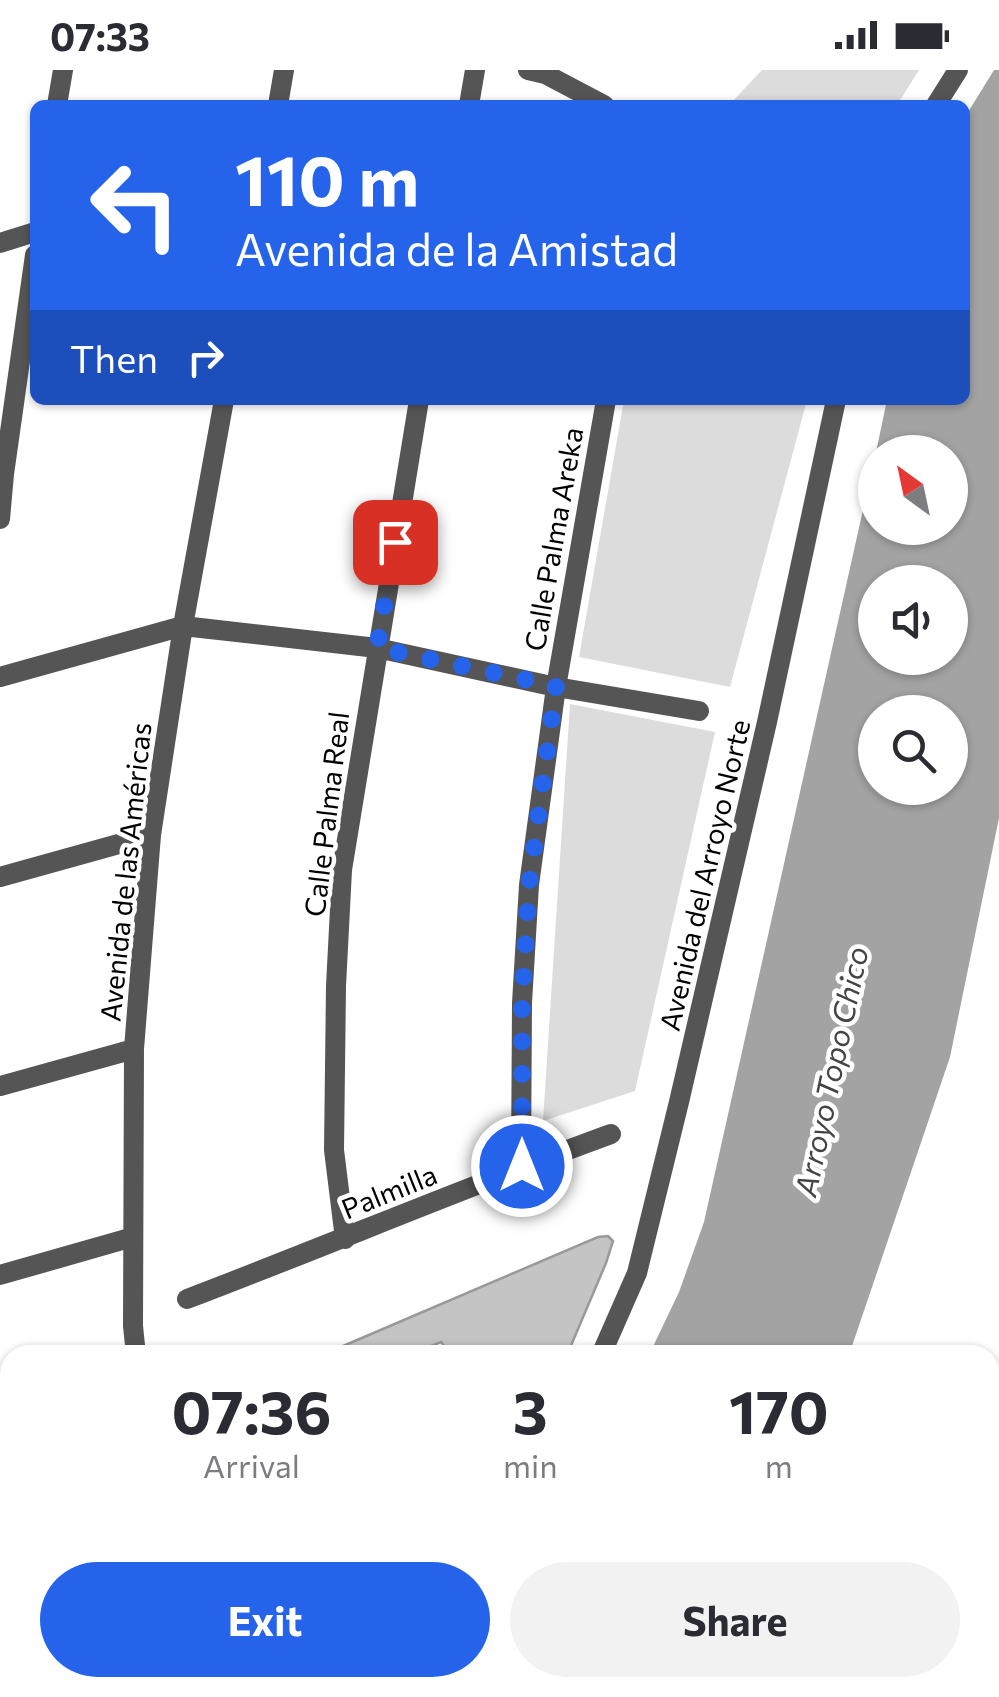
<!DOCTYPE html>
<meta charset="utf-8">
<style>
:root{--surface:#fff;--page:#f2f2f3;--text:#2b2b33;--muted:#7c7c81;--accent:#2563eb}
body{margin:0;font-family:Commissioner,sans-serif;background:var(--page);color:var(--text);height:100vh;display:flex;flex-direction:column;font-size:38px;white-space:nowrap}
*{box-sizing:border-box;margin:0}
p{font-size:32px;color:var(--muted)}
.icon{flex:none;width:55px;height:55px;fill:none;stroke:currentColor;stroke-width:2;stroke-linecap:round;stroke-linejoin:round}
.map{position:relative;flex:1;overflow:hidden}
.side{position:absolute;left:0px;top:1275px;width:1000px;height:352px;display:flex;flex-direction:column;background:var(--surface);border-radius:30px 30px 0 0;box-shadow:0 2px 8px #0004}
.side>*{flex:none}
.banner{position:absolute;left:30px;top:30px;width:940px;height:305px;border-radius:15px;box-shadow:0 2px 8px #0004;background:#2563eb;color:#fff;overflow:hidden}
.needle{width:65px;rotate:327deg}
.controls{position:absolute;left:858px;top:365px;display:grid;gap:20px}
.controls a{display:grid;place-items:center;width:110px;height:110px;border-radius:50%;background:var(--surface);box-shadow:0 2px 8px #0004;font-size:50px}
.pin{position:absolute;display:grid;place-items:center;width:85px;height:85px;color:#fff;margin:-42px;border-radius:20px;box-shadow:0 5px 15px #0006}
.me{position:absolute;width:110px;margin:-55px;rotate:0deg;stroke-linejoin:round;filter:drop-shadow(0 0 8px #0008)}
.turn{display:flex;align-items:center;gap:35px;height:210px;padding:0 40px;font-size:45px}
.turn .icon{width:130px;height:130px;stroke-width:2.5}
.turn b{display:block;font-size:70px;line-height:85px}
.then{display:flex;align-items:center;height:95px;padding:0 40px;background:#0003;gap:20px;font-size:38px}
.eta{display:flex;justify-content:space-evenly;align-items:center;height:170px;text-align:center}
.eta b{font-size:60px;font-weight:700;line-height:70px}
.cta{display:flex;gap:20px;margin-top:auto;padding:20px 40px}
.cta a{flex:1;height:115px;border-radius:60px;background:var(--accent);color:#fff;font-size:40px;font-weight:700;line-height:115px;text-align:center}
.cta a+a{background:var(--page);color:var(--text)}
.status{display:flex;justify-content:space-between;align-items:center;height:70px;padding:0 50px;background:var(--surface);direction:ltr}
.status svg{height:28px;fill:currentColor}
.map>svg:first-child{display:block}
.green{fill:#dcdcdc}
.water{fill:#a3a3a3;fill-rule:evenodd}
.building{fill:#c4c4c4;stroke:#999;stroke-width:2.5}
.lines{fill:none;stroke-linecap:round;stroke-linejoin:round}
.street{stroke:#555;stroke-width:20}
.route{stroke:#2563eb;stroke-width:18;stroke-dasharray:0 32.4}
.labels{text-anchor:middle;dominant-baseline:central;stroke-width:9;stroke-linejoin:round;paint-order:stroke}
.street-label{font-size:28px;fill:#000;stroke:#fff}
.water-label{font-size:30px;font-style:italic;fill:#444;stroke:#fff}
</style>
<div class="status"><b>07:33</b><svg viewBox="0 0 49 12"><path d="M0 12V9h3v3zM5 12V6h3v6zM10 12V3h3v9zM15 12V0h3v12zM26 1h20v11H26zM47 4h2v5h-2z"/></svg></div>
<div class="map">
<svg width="999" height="1627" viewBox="0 0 999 1627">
<rect width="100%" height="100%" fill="#fff"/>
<path class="green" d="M 762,0 L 919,0 L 897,35 L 729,35 Z
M 624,330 L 807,330 L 730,617 L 579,587 Z
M 570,634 L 715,662 L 635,1021 L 543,1051 Z
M 10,1606 L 10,1618 L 322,1618 L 312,1627 L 0,1627 L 0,1609 Z"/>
<path class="water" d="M 994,0 L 999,0 L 999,748 L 950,987 L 849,1285 L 649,1285 L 679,1222 L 704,1152 L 875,386 L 875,458 L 950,458 L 950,382 L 876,382 L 887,330 L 965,330 L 965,47 ZM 875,512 L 950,512 L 950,588 L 875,588 ZM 875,642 L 950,642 L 950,718 L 875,718 Z
M 355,1618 L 654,1618 L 643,1627 L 344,1627 Z"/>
<path class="building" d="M 608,1166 L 613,1171 L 606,1193 L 567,1285 L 451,1285 L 441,1272 L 409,1285 L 322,1285 L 598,1167 Z"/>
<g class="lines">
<path class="street" d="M 528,0 L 545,4 L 604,35
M 57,35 L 63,0
M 278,35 L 284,0
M 469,35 L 475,0
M 936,35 L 958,0
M 0,173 L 35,162
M 0,449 L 4,404 L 35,185
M 0,607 L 183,556 L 377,578 L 556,617 L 699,641
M 0,807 L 151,765
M 0,1016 L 134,979
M 521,1096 L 522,933 L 529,815 L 556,617 L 606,330
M 345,1169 L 334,1080 L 336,916 L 342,800 L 419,330
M 0,1205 L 133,1167
M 187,1229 C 329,1175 468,1116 611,1064
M 136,1285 L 133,1256 L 134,979 L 151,765 L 183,556 L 224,330
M 601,1285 L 637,1203 L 679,1032 L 767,652 L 836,330
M 0,1392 L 10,1389
M 990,1404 L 999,1394
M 0,1589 L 10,1586
M 990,1599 L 999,1558
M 845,1627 L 853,1618
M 984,1627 L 986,1618"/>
</g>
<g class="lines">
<path class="route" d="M 395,472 L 377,578 L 556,616 L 529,815 L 522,932 L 522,1096"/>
</g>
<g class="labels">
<g class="street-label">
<text transform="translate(553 469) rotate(-80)">Calle Palma Areka</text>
<text transform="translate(326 744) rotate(-83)">Calle Palma Real</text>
<text transform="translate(125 802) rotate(-84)">Avenida de las Américas</text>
<text transform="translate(704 805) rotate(-77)">Avenida del Arroyo Norte</text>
<text transform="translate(389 1121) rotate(-22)">Palmilla</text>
</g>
<g class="water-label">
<text transform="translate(830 1001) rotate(-78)">Arroyo Topo Chico</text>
</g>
</g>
</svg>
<div class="controls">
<a><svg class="needle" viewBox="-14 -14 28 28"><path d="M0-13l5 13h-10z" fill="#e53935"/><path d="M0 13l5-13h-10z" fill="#7c7c81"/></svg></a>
<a><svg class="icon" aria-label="sound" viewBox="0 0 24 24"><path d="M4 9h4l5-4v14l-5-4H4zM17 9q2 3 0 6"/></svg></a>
<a><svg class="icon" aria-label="search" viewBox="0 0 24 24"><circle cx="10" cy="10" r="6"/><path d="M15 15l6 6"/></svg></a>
</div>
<div class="pin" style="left:395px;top:472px;background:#d93025"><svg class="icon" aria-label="arrive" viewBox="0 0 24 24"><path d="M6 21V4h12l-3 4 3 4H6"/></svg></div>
<svg class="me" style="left:522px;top:1096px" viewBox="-20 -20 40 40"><circle r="17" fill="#2563eb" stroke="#fff" stroke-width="3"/><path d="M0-11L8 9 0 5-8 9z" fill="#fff"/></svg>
<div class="banner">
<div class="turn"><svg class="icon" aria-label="left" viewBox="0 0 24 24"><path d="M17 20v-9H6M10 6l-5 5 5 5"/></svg><div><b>110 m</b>Avenida de la Amistad</div></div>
<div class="then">Then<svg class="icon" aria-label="right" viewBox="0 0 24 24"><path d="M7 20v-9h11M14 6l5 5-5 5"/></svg></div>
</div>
<section class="side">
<div class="eta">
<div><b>07:36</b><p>Arrival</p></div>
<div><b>3</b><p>min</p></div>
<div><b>170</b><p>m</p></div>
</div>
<div class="cta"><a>Exit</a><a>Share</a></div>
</section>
</div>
